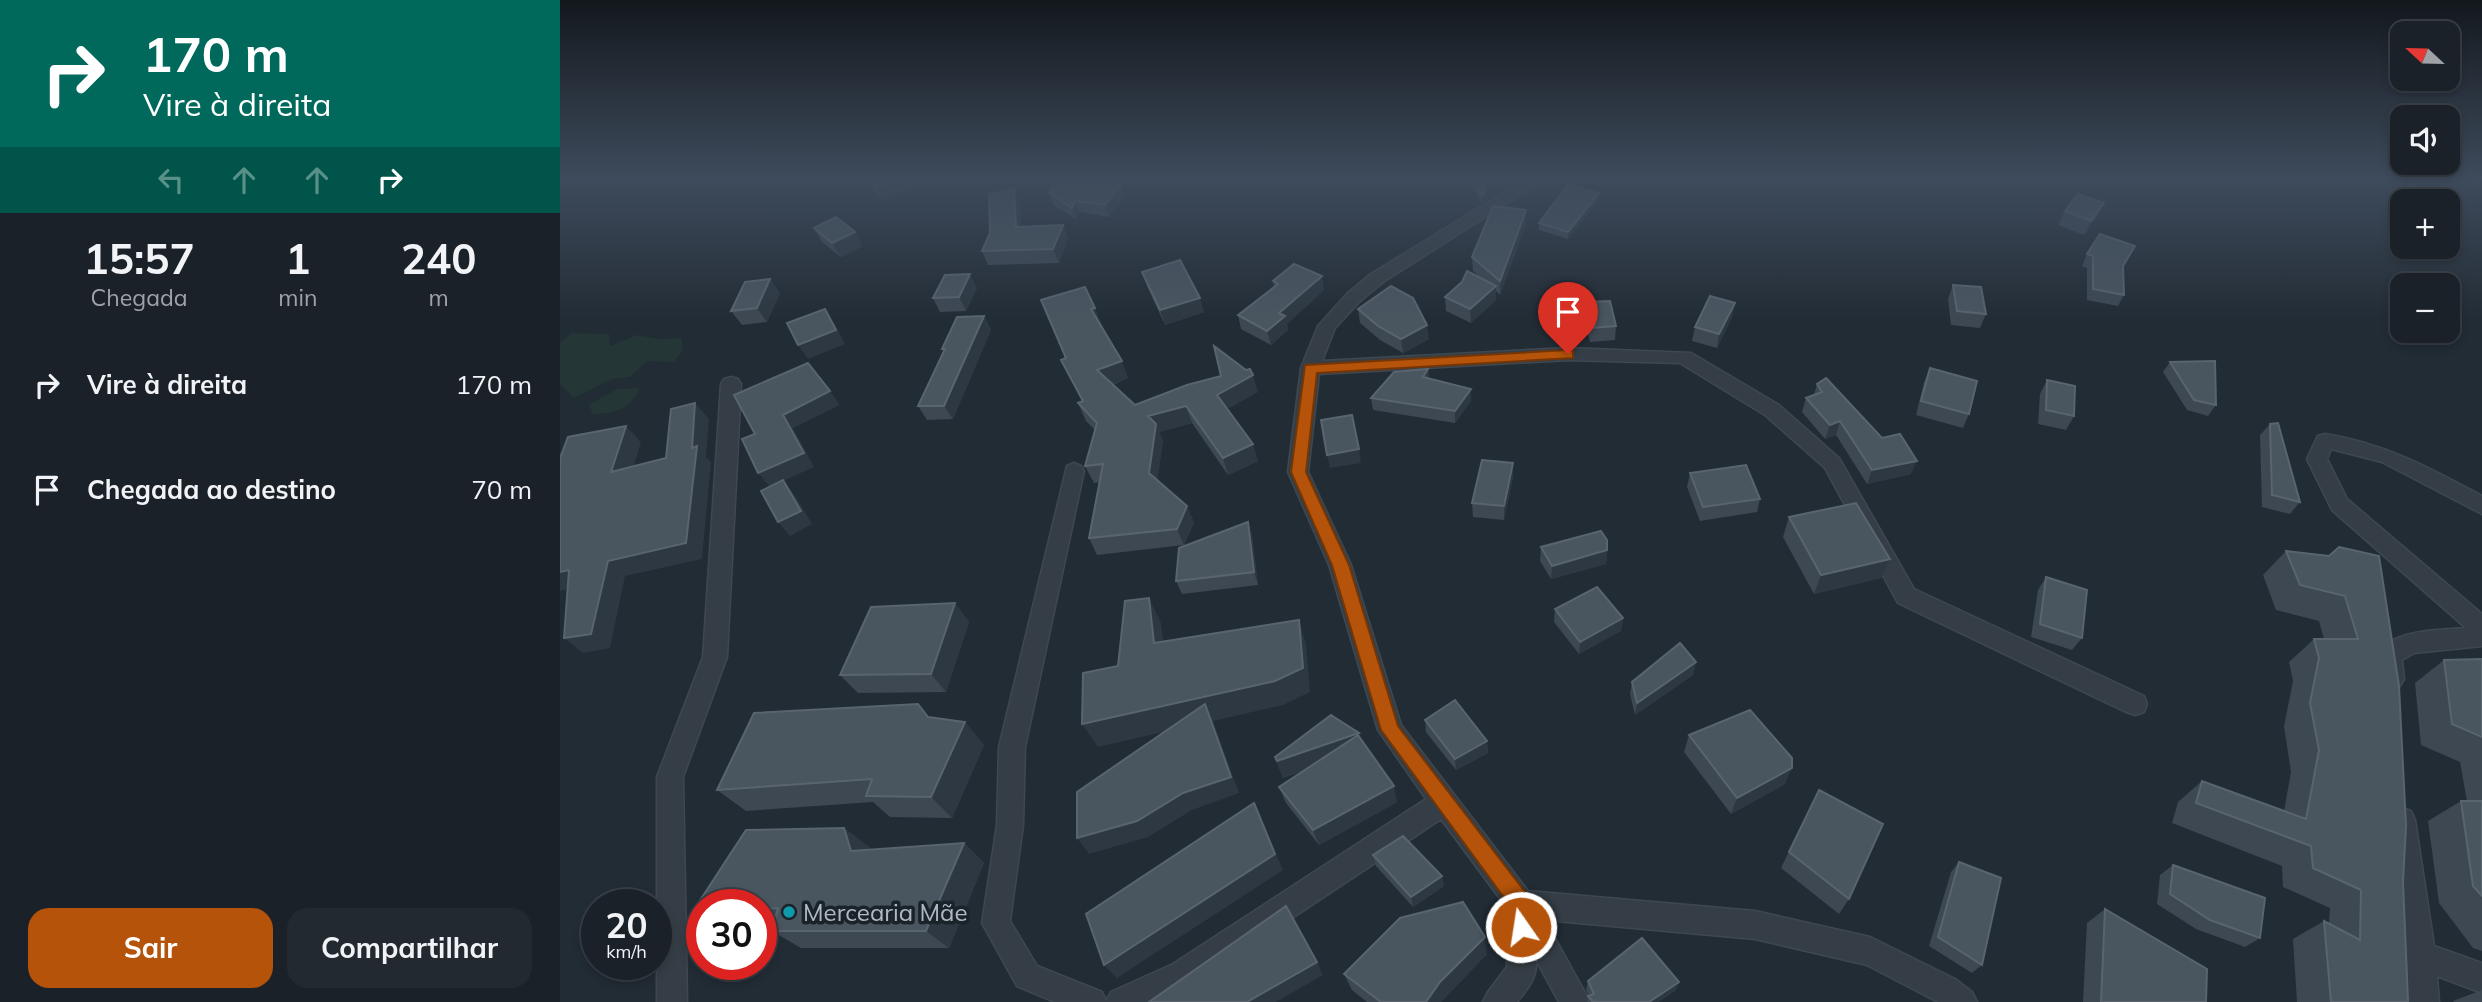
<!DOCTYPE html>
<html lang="pt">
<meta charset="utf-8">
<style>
:root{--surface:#1a2128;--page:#232930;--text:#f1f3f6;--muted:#9fa3a8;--line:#383e45;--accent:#b45309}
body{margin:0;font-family:Mulish,sans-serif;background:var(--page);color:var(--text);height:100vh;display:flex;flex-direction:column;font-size:26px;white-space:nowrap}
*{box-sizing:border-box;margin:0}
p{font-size:23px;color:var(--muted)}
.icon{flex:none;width:38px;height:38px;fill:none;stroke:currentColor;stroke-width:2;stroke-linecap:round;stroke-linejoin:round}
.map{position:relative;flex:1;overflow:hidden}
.drawer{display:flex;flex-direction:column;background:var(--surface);width:560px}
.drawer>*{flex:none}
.top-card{background:#00695c;color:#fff;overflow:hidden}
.needle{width:46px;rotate:292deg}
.controls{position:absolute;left:1830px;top:21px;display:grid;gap:14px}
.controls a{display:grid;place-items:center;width:70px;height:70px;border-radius:14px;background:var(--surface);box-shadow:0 4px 10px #0003,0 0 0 2px var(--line);font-size:35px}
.speed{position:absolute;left:21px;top:889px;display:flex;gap:14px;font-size:35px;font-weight:700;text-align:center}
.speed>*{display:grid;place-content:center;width:91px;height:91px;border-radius:50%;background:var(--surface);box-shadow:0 4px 10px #0003,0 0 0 2px var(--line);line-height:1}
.speed small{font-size:18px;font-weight:400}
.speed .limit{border:10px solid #d22;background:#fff;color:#111}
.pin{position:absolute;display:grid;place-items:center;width:60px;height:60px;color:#fff;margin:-72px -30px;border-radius:50% 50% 50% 0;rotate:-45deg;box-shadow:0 0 7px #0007}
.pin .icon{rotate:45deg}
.me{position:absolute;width:77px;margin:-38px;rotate:347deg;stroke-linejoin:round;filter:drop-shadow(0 0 5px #0008)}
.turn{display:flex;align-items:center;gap:24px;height:147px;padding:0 28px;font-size:32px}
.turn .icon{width:91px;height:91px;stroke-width:2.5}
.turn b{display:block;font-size:49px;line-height:60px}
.lanes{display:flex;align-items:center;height:66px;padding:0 28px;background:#0003;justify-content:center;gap:35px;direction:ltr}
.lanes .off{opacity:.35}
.eta{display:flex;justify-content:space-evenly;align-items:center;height:119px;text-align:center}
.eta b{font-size:42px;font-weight:700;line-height:49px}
.primary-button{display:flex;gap:14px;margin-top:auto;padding:14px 28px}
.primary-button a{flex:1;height:80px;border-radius:21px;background:var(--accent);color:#fff;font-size:28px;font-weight:700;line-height:80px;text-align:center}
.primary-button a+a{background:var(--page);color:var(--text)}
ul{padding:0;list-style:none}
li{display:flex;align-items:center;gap:21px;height:105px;padding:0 28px}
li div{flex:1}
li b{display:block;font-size:26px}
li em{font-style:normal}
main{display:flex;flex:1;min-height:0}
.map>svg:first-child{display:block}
.green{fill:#243636}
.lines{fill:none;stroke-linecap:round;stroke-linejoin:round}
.street-casing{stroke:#3f474f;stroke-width:3}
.street{fill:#353e46;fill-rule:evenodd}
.wall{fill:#3d4853}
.shaded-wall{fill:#2d3842}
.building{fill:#49555f;stroke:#59646f;stroke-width:2}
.route{fill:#b45309;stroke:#753606;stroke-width:2}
.culture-dot{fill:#0f9aa8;stroke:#1b232a;stroke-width:2.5}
.labels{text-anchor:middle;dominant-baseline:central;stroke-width:7;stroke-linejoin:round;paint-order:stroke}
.near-poi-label{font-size:24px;fill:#b0b9c2;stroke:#1b232a;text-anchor:start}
</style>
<main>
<section class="drawer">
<div class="top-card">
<div class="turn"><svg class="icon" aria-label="right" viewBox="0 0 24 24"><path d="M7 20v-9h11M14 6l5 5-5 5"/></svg><div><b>170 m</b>Vire à direita</div></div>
<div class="lanes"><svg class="icon off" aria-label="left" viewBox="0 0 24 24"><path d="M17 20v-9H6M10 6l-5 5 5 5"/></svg><svg class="icon off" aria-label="ahead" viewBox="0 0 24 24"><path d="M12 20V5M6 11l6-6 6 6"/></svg><svg class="icon off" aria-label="ahead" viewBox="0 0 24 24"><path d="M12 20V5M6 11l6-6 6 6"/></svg><svg class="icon" aria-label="right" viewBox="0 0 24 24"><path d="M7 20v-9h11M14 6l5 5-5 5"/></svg></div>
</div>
<div class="eta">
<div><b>15:57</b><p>Chegada</p></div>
<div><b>1</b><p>min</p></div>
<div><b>240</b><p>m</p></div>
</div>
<ul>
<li><svg class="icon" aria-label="right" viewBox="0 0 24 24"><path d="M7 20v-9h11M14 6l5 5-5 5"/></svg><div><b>Vire à direita</b></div><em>170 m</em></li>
<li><svg class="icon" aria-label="arrive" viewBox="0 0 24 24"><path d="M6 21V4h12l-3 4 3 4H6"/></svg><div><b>Chegada ao destino</b></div><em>70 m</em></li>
</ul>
<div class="primary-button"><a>Sair</a><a>Compartilhar</a></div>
</section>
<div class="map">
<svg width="1922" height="1002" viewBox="0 0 1922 1002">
<rect width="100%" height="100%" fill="#222c35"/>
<path class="green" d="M 11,333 L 49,334 L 50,346 L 77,335 L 99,339 L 121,338 L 123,350 L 114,362 L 87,361 L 70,377 L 51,379 L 14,398 L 0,384 L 0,343 Z
M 80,388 C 71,409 54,414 33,414 L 29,405 L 57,389 Z"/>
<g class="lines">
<g class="street-casing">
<path id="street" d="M 968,178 L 993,178 L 972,187 L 823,282 L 800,301 L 775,328 L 762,361 L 1008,348 L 1131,353 L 1219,405 L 1279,458 L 1354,589 L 1584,696 L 1587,704 L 1584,712 L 1575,715 L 1566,712 L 1338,603 L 1265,468 L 1205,415 L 1120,363 L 1008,360 L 759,374 L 748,472 L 791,565 L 841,725 L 968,891 L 1195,911 L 1310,937 L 1395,979 L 1412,992 L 1417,1002 L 1378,1002 L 1307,965 L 1195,939 L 985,920 L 1030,1002 L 999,1002 L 976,960 C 977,979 968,988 957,1002 L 923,1002 L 928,992 L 947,967 L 947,908 L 881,819 L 633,984 L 594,1002 L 495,1002 L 457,986 L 422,923 L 437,825 L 439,747 L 507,466 L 514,463 L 521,466 L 524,471 L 465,747 L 463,825 L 450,921 L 477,966 L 542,992 L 546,1001 L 551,992 L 613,964 L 866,799 L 818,730 L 769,565 L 728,472 L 741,368 L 758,326 L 788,293 L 811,274 Z
M 171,377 L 178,379 L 181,384 L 167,657 L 123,777 L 127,1002 L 97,1002 L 97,777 L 143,657 L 161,384 L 164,379 Z
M 1765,434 C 1824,443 1870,468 1922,496 L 1922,514 L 1822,462 L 1771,449 L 1767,459 L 1787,499 L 1922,614 L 1922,646 L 1854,653 L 1842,660 L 1844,679 L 1840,686 L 1832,690 L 1824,686 C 1796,629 1870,631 1906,628 L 1772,510 L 1747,459 L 1758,436 Z
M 1842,807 L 1851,811 L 1855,820 L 1874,946 L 1922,963 L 1922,993 L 1877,976 L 1879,1002 L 1849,1002 L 1847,956 L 1829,820 L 1833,811 Z"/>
</g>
<use href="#street" class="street"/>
</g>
<path class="wall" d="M 304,178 L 358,178 L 361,185 L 323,200 L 306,182 Z
M 909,178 L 927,178 L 925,201 L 921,203 Z
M 561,185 L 565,196 L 549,217 L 519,212 L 516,219 L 493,205 L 489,193 Z
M 454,189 L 460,203 L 461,227 L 503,225 L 508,239 L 499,263 L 428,265 L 422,251 Z
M 1039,200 L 1008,239 L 979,230 L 979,223 Z
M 966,210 L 966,224 L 940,295 L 936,291 L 936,300 L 911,323 L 886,311 L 885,297 L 921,278 L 913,271 L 912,257 Z
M 1505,211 L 1537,217 L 1524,235 L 1498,225 Z
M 254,228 L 303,246 L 281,257 L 262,242 Z
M 1527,254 L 1563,267 L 1564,295 L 1558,306 L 1527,300 L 1527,268 L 1522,266 Z
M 582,272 L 644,312 L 605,325 L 587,286 Z
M 210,279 L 220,293 L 207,322 L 182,325 L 171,311 Z
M 713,281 L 764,290 L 727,324 L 728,330 L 711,345 L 681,329 L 678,315 L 714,287 Z
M 1393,285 L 1426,314 L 1420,328 L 1391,325 L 1388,299 Z
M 417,288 L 406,311 L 380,312 L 373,298 Z
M 1025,302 L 1056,326 L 1055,340 L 1030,342 L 1024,316 Z
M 1175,303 L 1172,317 L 1157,348 L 1132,341 L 1135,327 Z
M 535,308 L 541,326 L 568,378 L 553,385 L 575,405 L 698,392 L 667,409 L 698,461 L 668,475 L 632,423 L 599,432 L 603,441 L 597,480 L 627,506 L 634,523 L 624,545 L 537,555 L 529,538 L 540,482 L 534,483 L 525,466 L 535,430 L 526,421 L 518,403 L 522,401 L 501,360 L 506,358 Z
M 798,309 L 869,339 L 843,353 L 820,340 L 800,323 Z
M 424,316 L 431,330 L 393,419 L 367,420 L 358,406 L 383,351 L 382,349 Z
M 1610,362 L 1656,405 L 1648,416 L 1627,410 L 1603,372 Z
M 1370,368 L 1409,414 L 1403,428 L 1356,415 L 1364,382 Z
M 868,369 L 869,378 L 911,389 L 911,401 L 895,423 L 813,410 L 811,398 Z
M 1487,380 L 1514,416 L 1506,430 L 1478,424 L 1480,394 Z
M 1257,384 L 1351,474 L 1307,484 L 1276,435 L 1265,439 L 1242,412 L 1246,398 L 1254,395 Z
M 1710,424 L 1740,502 L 1730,514 L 1702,507 L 1700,435 Z
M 1130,473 L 1200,499 L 1197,512 L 1140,521 L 1127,487 Z
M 953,477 L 944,520 L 913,517 L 912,503 Z
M 1229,517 L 1321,578 L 1254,594 L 1223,537 Z
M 688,522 L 692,535 L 698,585 L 622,594 L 616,581 Z
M 981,547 L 1047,550 L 1046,564 L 991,579 L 980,561 Z
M 1726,551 L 1769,556 L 1819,556 L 1843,882 L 1848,1002 L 1737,1002 L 1733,939 L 1764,921 L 1769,924 L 1770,908 L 1723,887 L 1722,866 L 1612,823 L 1618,802 L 1642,781 L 1724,811 L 1731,772 L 1724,726 L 1733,681 L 1729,662 L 1754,639 L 1764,639 L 1759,621 L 1716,610 L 1703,575 Z
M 1486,577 L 1522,638 L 1512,650 L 1471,637 L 1478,590 Z
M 395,603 L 409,622 L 386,692 L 298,693 L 280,675 Z
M 995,609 L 1063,618 L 1061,631 L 1019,654 L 994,622 Z
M 1884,660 L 1922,660 L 1922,951 L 1913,948 L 1879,903 L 1868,821 L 1901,801 L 1907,801 L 1900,762 L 1861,745 L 1855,683 Z
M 1136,662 L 1133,675 L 1075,715 L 1070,694 L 1072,682 Z
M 370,717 L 405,722 L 424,745 L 392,818 L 330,817 L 313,802 L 186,811 L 157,790 Z
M 865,720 L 927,741 L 928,753 L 896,770 L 866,732 Z
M 799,733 L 800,739 L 837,802 L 759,845 L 726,803 L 719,787 L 743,771 L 723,778 L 715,757 Z
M 1129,735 L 1225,784 L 1171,814 L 1124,752 Z
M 1259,790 L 1289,899 L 1279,914 L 1221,868 Z
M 284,828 L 309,847 L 310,850 L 404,843 L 424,863 L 389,948 L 241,948 L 212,931 L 213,927 L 201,928 L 201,905 L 142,905 L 142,916 L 133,911 L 186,830 Z
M 813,855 L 884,886 L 853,907 L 816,866 Z
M 1399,862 L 1422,965 L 1412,973 L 1369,946 L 1391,872 Z
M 1613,865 L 1700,938 L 1685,947 L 1636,929 L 1597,904 L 1600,875 Z
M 1545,909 L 1646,1002 L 1523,1002 L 1527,923 Z
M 927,954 L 881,1002 L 807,1002 L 792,990 L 784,974 Z
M 1028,981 L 1116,990 L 1098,1002 L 1027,1002 L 1028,996 L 1029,996 L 1026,990 Z
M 1922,990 L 1922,1002 L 1894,1002 L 1893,1001 Z"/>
<path class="shaded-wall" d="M 337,178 L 358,178 L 361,185 L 323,200 L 316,187 Z
M 926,178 L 927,178 L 925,201 L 921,203 L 921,196 Z
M 561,185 L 565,196 L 549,217 L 545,205 Z
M 454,189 L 460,203 L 462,241 L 456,227 Z
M 1039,193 L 1039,200 L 1008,239 L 1008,232 Z
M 515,201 L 519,212 L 516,219 L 512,208 Z
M 1544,203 L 1537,217 L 1524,235 L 1531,221 Z
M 966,210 L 966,224 L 940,295 L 940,281 Z
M 503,225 L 508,239 L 499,263 L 493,249 Z
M 295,232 L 303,246 L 281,257 L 272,243 Z
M 410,274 L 417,288 L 406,311 L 399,297 Z
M 762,276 L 764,290 L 727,324 L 728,330 L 711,345 L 707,331 L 719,313 Z
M 210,279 L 220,293 L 207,322 L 197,308 Z
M 936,286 L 936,300 L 911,323 L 910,309 Z
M 640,298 L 644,312 L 605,325 L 600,310 Z
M 1175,303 L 1172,317 L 1157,348 L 1159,334 Z
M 535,308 L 542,326 L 538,327 L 531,309 Z
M 265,309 L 274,323 L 285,344 L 248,359 L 238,345 Z
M 424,316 L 431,330 L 393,419 L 384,406 Z
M 867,325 L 869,339 L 843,353 L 841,339 Z
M 562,361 L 568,378 L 544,388 L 537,370 Z
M 868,369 L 869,381 L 863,377 Z
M 693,375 L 698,392 L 662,412 L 657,395 Z
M 911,389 L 911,401 L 895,423 L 895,411 Z
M 270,391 L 280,405 L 233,428 L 254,467 L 223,481 L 234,494 L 252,524 L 230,536 L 218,522 L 210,487 L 198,473 L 223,415 Z
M 135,403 L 149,419 L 146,457 L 151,462 L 142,559 L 65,576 L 50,648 L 23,653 L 4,638 L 48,561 L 132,448 Z
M 626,406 L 632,423 L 599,432 L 603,441 L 596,490 L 589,473 L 588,416 Z
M 1280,421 L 1276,435 L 1265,439 L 1270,425 Z
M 66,426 L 81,442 L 67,488 L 51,472 Z
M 693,444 L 698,461 L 668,475 L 663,458 Z
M 799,449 L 801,463 L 770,468 L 767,455 Z
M 1357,461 L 1351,474 L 1307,484 L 1312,470 Z
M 953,463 L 953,477 L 944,520 L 944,506 Z
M 627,506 L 634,523 L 624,545 L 617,529 Z
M 688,522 L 692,535 L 698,585 L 694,572 Z
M 1047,550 L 1046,564 L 991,579 L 992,566 Z
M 1330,559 L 1321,578 L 1254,594 L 1261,575 Z
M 9,570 L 27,585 L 0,591 L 0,572 Z
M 589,598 L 601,623 L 606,667 L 594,643 Z
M 395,603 L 409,622 L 386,692 L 371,674 Z
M 1063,618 L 1061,631 L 1019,654 L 1020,642 Z
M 739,620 L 746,644 L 750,692 L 723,705 L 653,721 L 679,793 L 632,810 L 588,837 L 529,854 L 517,838 L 651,721 L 538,747 L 522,724 Z
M 1136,662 L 1133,675 L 1075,715 L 1077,703 Z
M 405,722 L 424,745 L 392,818 L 371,797 Z
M 799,733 L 803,750 L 723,778 L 717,761 Z
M 927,741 L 928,753 L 896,770 L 895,759 Z
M 1232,768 L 1225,784 L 1171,814 L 1177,798 Z
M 834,786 L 837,802 L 759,845 L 753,830 Z
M 694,803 L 723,870 L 557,978 L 544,965 Z
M 284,828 L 309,847 L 315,871 L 291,851 Z
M 404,843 L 424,863 L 389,948 L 366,931 Z
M 882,876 L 884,886 L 853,907 L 851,897 Z
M 925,937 L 927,954 L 881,1002 L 866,1002 L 880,982 Z
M 757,962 L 763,975 L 716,1002 L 687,1002 Z
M 1119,982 L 1116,990 L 1098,1002 L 1089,1002 Z"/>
<path class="building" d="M 308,178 L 337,178 L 316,187 Z
M 495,178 L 517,178 L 561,185 L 545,205 L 515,201 L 512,208 L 489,193 Z
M 912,178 L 926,178 L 924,194 L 921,196 Z
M 1008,185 L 1039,193 L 1008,232 L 979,223 Z
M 454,189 L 456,227 L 503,225 L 493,249 L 422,251 L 430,233 L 429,194 Z
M 1518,194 L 1544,203 L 1531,221 L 1505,211 Z
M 933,206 L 966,210 L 940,281 L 912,257 Z
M 276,217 L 295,232 L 272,243 L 254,228 Z
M 1540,234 L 1575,246 L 1563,266 L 1564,295 L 1533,289 L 1533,256 L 1527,254 Z
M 620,260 L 640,298 L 600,310 L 582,272 Z
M 734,264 L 762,276 L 719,313 L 725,316 L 707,331 L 678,315 L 718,284 L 713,281 Z
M 907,271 L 936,286 L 910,309 L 885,297 L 902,282 Z
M 410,274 L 399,297 L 373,298 L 385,275 Z
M 210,279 L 197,308 L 171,311 L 185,282 Z
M 1393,285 L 1421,287 L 1426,314 L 1397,311 Z
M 831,286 L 853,298 L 867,325 L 841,339 L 818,326 L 798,309 Z
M 525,287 L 535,308 L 531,309 L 562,361 L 537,370 L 575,405 L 627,385 L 661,376 L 654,346 L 686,370 L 690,369 L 693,375 L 657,395 L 693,444 L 663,458 L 626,406 L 588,416 L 596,424 L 589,473 L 627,506 L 617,529 L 529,538 L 543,464 L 525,466 L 537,423 L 518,403 L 523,401 L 501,360 L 506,358 L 481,300 Z
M 1150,296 L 1175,303 L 1159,334 L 1135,327 Z
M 1050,301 L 1056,326 L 1031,328 L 1025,302 Z
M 265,309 L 276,330 L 238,345 L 227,323 Z
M 424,316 L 384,406 L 358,406 L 385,349 L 382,349 L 397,317 Z
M 1655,361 L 1656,405 L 1634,400 L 1610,362 Z
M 248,363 L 270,391 L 223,415 L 244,453 L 198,473 L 182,439 L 195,434 L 174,395 Z
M 1370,368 L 1417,381 L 1409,414 L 1361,401 Z
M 868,369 L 863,377 L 911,389 L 895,411 L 811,398 L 834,372 Z
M 1266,378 L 1322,438 L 1340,434 L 1357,461 L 1312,470 L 1280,421 L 1270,425 L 1246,398 L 1262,392 L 1257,384 Z
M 1487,380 L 1515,386 L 1514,416 L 1486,410 Z
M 135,403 L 132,448 L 137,446 L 126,543 L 48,561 L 31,634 L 4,638 L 9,570 L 0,572 L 0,458 L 8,437 L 66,426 L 51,472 L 106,458 L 111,409 Z
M 792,415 L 799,449 L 767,455 L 761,420 Z
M 1718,423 L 1740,502 L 1712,495 L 1710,424 Z
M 922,460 L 953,463 L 944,506 L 912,503 Z
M 1186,465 L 1200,499 L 1143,507 L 1130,473 Z
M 223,480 L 241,511 L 218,522 L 201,491 Z
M 1296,503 L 1330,559 L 1261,575 L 1229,517 Z
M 688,522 L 694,572 L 616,581 L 619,548 Z
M 1041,531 L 1047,540 L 1047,550 L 992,566 L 981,547 Z
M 1779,547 L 1819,556 L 1839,686 L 1846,826 L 1843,882 L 1848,1002 L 1771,1002 L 1764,921 L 1800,940 L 1801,890 L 1753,868 L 1751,846 L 1636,803 L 1642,781 L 1746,819 L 1759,750 L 1750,703 L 1759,658 L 1754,639 L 1798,639 L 1785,596 L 1740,585 L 1726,551 L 1769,556 Z
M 1486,577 L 1527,590 L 1522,638 L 1480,624 Z
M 1037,587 L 1063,618 L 1020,642 L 995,609 Z
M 589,598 L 594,643 L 739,620 L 743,668 L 715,681 L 522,724 L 523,673 L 558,666 L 565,601 Z
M 395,603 L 371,674 L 280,675 L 311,607 Z
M 1120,643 L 1136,662 L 1077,703 L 1072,682 Z
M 1922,659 L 1922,737 L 1892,724 L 1884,660 Z
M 895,700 L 927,741 L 895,759 L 865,720 Z
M 358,704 L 368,717 L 405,722 L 371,797 L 306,796 L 312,779 L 157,790 L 194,713 Z
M 645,704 L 671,777 L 623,793 L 577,821 L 517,838 L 517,792 Z
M 1190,710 L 1232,758 L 1232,768 L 1177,798 L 1129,735 Z
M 771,715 L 799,733 L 717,761 L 715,757 Z
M 798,735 L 834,786 L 753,830 L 719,787 Z
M 1259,790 L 1323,824 L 1289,899 L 1229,852 Z
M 1901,801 L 1922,801 L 1922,896 L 1913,886 Z
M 694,803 L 715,854 L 544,965 L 526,914 Z
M 284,828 L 291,851 L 404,843 L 366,931 L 212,931 L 218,908 L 201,909 L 201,905 L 142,905 L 142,911 L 133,911 L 186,830 Z
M 843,836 L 882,876 L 851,897 L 813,855 Z
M 1399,862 L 1441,878 L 1422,965 L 1378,937 Z
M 1613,865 L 1705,898 L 1700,938 L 1650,920 L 1610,894 Z
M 903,902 L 925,937 L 880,982 L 866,1002 L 821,1002 L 784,974 L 840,918 Z
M 726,906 L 757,962 L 687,1002 L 589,1002 Z
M 1545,909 L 1647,969 L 1646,1002 L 1541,1002 Z
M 1082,938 L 1119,982 L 1089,1002 L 1033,1002 L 1028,996 L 1034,994 L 1028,981 Z"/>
<linearGradient id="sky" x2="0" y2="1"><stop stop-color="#13181d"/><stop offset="0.56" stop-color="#3e4b5c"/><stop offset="1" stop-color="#3e4b5c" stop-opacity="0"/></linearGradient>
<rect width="1922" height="319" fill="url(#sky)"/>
<path class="route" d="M 1008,350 L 1013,351 L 1013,358 L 757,373 L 746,472 L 789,565 L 838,726 L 969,897 C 973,908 974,923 969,934 L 961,937 L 954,934 L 951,927 L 951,907 L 821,730 L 772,565 L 731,472 L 745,365 Z"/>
<circle class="culture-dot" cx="229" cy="912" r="7"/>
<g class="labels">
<g class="near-poi-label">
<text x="243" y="912">Mercearia Mãe</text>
</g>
</g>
</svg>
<div class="controls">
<a><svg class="needle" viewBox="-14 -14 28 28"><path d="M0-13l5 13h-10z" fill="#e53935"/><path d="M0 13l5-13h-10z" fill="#9fa3a8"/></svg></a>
<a><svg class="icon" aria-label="sound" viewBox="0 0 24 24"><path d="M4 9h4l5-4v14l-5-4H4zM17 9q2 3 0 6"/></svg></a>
<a>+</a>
<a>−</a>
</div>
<div class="speed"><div>20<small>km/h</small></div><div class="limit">30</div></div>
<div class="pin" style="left:1008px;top:354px;background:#d93025"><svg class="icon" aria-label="arrive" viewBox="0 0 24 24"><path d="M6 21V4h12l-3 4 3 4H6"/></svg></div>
<svg class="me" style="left:961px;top:927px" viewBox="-20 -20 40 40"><circle r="17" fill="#b45309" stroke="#fff" stroke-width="3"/><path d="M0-11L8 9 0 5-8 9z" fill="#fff"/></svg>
</div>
</main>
